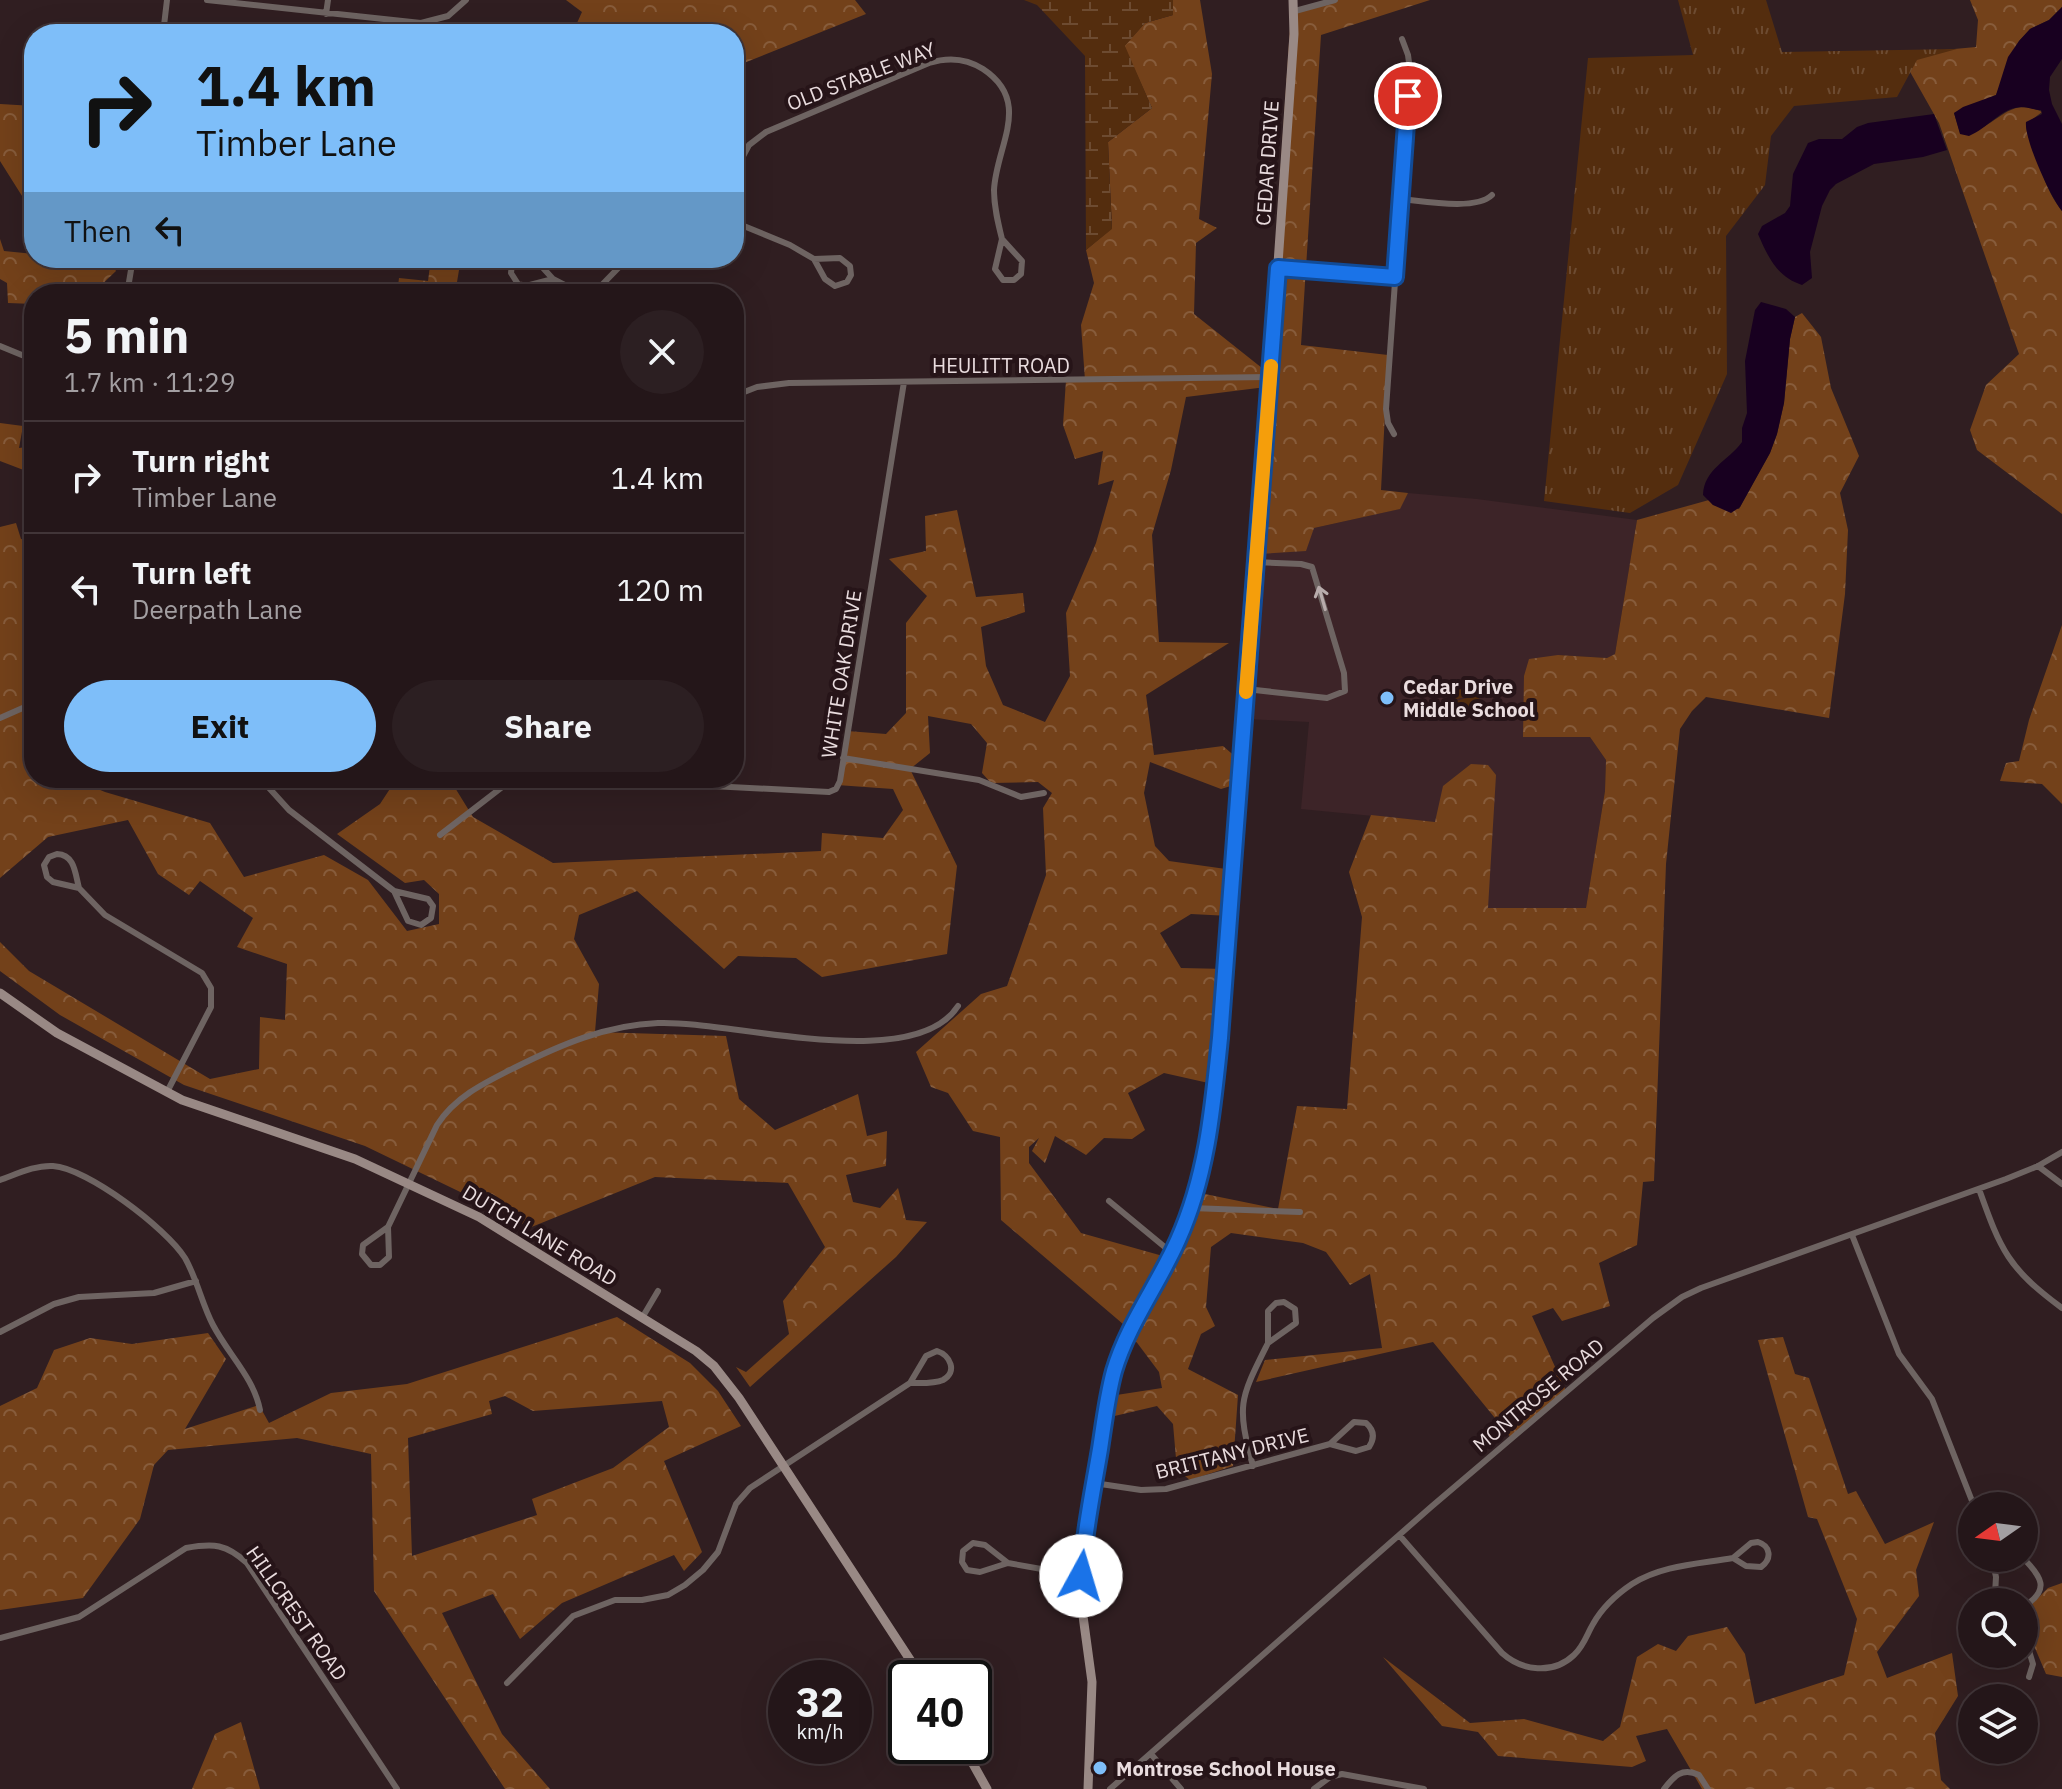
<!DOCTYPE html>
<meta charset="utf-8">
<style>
:root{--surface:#241619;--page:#2c1f22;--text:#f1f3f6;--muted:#a39fa2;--line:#413538;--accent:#7ebef9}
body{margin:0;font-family:"IBM Plex Sans",sans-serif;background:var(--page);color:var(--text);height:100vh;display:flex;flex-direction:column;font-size:30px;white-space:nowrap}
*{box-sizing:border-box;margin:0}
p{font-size:26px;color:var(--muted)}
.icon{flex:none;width:44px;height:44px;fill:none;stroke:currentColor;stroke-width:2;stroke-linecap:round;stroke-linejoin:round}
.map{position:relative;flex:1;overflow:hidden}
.panel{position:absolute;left:24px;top:284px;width:720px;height:504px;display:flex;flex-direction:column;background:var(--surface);border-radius:32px;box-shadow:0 8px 32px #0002,0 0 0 2px var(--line)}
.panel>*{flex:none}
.banner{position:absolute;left:24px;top:24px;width:720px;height:244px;border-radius:32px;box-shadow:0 8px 32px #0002,0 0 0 2px var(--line);background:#7ebef9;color:#111;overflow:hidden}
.needle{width:52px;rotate:256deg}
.fabs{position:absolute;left:1958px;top:1492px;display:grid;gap:16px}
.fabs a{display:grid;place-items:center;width:80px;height:80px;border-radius:50%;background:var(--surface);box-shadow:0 8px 32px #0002,0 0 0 2px var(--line);font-size:40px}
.speed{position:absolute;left:768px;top:1660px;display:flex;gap:16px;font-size:40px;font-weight:700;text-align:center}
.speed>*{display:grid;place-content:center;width:104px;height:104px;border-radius:50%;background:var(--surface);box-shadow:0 8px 32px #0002,0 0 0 2px var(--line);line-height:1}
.speed small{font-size:20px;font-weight:400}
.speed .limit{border:4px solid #111;border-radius:12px;background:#fff;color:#111}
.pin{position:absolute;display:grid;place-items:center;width:68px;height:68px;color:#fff;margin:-34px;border:4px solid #fff;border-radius:50%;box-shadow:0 2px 8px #0007}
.me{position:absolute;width:88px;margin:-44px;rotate:6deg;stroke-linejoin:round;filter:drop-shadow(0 0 6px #0008)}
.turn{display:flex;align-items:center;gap:28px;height:168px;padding:0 40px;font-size:36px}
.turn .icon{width:104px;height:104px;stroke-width:2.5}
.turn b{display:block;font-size:56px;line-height:68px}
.then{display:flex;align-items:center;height:76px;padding:0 40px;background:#0003;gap:16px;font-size:30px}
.round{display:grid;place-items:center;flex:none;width:84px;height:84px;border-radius:42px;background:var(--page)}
.overview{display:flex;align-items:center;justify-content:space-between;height:136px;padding:0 40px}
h1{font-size:48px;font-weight:800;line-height:60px}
.action{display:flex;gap:16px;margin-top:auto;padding:16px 40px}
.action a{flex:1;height:92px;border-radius:48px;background:var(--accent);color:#111;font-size:32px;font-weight:800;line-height:92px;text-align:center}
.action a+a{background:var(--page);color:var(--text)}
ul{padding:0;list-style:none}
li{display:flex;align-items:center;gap:24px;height:112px;padding:0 40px;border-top:2px solid var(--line)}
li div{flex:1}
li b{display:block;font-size:30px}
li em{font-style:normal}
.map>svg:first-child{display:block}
.built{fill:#3d2428}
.forest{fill:url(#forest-crowns);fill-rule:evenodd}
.wetland{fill:url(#wetland-marsh)}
.park{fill:url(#park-tufts)}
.garden{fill:#542d0e}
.water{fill:#180020}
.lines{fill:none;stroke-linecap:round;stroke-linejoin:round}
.street{stroke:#6e6462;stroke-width:6}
.secondary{stroke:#998985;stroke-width:9}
.oneway{stroke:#b8acac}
.route-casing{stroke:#114b97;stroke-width:20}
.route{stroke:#1a73e8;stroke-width:14}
.slow{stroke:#f59e0b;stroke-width:14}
.poi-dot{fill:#7ebef9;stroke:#261418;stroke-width:3}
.labels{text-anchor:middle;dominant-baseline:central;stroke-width:8;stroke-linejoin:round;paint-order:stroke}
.street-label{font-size:20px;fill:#e9dcde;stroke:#261418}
.poi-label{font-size:20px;font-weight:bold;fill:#e9dcde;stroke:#261418;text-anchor:start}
</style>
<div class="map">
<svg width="2062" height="1789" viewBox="0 0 2062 1789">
<defs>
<pattern id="forest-crowns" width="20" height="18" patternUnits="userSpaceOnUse" patternTransform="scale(2)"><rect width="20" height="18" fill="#73411a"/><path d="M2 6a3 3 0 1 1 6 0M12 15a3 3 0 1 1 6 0" fill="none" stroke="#875c3b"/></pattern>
<pattern id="wetland-marsh" width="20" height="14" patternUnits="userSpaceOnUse" patternTransform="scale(2)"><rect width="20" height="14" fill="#542d0e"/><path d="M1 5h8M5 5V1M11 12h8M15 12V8" fill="none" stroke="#6d4b31"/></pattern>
<pattern id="park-tufts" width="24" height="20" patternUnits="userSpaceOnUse" patternTransform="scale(2)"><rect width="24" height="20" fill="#542d0e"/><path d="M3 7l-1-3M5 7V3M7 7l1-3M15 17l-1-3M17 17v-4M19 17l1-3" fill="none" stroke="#6d4b31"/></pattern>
</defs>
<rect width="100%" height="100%" fill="#301e21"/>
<path class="built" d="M 1408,493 L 1477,499 L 1637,520 L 1615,654 L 1607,658 L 1558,655 L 1590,737 L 1606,760 L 1605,791 L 1586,908 L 1487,908 L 1435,822 L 1301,809 L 1309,722 L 1248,719 L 1259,554 L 1314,528 L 1399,509 Z"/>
<path class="forest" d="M 566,0 L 855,0 L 866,14 L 734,67 L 734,34 L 572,34 L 582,12 Z
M 1173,0 L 1200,0 L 1212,74 L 1199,219 L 1217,228 L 1196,243 L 1194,314 L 1267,372 L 1291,13 L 1333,0 L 1430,0 L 1321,35 L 1301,345 L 1388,355 L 1381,490 L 1408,493 L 1400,509 L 1314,528 L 1306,551 L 1259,554 L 1278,390 L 1258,388 L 1186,397 L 1171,470 L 1152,535 L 1159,642 L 1229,643 L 1146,695 L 1154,755 L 1223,746 L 1238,759 L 1237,784 L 1221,789 L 1150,762 L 1144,793 L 1155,846 L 1169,861 L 1233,870 L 1230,916 L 1191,914 L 1160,933 L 1181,968 L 1226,969 L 1213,1084 L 1164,1073 L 1128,1093 L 1145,1130 L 1132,1139 L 1104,1138 L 1086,1155 L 1055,1136 L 1045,1163 L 1032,1151 L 1039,1138 L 1029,1147 L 1029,1163 L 1081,1233 L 1170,1258 L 1195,1192 L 1278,1209 L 1297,1106 L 1347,1109 L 1362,917 L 1349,872 L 1371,815 L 1435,822 L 1443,786 L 1471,764 L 1488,765 L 1496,775 L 1488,908 L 1586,908 L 1605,791 L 1606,760 L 1590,737 L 1523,737 L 1524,676 L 1529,659 L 1558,655 L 1607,658 L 1615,654 L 1637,520 L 1709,500 L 1713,505 L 1739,509 L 1770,453 L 1777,434 L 1784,403 L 1790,339 L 1795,317 L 1802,313 L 1821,337 L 1831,388 L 1859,456 L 1840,493 L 1848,530 L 1845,594 L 1829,718 L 1706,697 L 1692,711 L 1680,729 L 1666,864 L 1654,1181 L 1643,1182 L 1637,1245 L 1599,1263 L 1610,1306 L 1562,1321 L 1553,1308 L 1532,1316 L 1566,1391 L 1512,1439 L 1433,1342 L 1256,1382 L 1265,1360 L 1382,1348 L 1370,1274 L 1350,1285 L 1326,1252 L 1303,1243 L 1231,1233 L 1211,1247 L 1206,1307 L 1215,1326 L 1201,1334 L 1188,1369 L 1238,1395 L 1233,1466 L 1190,1480 L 1177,1470 L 1173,1424 L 1157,1406 L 1106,1418 L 1110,1396 L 1162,1388 L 1159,1372 L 1123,1324 L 1001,1220 L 1000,1137 L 973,1131 L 948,1093 L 931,1087 L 916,1052 L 981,994 L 1007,986 L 1046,875 L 1043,808 L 1052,793 L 1038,782 L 991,783 L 982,773 L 987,743 L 971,724 L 928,716 L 930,753 L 910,769 L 957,866 L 947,954 L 822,977 L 796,958 L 738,956 L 724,969 L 637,891 L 579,915 L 574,939 L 599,984 L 595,1032 L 726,1036 L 739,1099 L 775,1130 L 858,1094 L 867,1136 L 887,1131 L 886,1166 L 846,1175 L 853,1202 L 880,1208 L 898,1188 L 906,1220 L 927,1222 L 896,1257 L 750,1387 L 736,1367 L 746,1372 L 789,1334 L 783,1301 L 825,1247 L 788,1183 L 655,1177 L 529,1228 L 510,1216 L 365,1146 L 184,1085 L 60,1015 L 0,971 L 0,942 L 29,971 L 210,1079 L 259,1069 L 260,1017 L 285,1020 L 287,964 L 237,947 L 253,918 L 200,881 L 189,895 L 158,874 L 128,820 L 48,837 L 0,878 L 0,527 L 16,523 L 21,539 L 34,541 L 34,778 L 79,778 L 81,782 L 105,792 L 210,823 L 244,877 L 324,855 L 368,880 L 407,931 L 439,924 L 439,894 L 424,880 L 405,883 L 337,834 L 380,804 L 397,778 L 449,778 L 473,817 L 553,863 L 821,851 L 822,833 L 883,838 L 903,810 L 893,789 L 837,785 L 847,731 L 886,734 L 906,713 L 906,623 L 927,596 L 889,559 L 926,551 L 925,516 L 957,510 L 976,597 L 1023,593 L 1025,612 L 981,627 L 986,666 L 1003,705 L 1045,722 L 1070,676 L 1066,613 L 1096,543 L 1114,480 L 1098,485 L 1103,451 L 1075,459 L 1063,425 L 1066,380 L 1085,380 L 1081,325 L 1094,283 L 1086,250 L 1112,228 L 1108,142 L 1152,108 L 1124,46 L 1145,23 L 1173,15 Z
M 1970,0 L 2062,0 L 2062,7 L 2049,20 L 2030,29 L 2019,41 L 1996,95 L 1954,113 L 1960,133 C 1997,133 2004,94 2042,112 L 2026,124 C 2026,134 2031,140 2034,150 C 2043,174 2046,190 2062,211 L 2062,514 L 1977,450 L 1970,430 L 1986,385 L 2019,354 L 1939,123 L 1900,54 L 1976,47 L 1978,20 Z
M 0,104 L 34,106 L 34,215 L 0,161 Z
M 0,239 L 4,251 L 34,254 L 34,258 L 111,262 L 116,271 L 92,294 L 34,294 L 34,304 L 8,303 L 7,283 L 0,279 Z
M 431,258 L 461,258 L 455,294 L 397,294 L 399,278 L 428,281 Z
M 0,423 L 23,426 L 19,448 L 34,446 L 34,474 L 0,461 Z
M 2062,625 L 2062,804 L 2042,784 L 2000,781 L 2006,763 L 2019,761 L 2029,720 Z
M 617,1317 L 690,1363 L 718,1391 L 741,1426 L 664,1461 L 702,1552 L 684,1571 L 674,1555 L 562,1603 L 520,1639 L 493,1594 L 442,1613 L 502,1734 L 550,1789 L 505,1789 L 374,1591 L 371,1454 L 297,1438 L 168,1450 L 154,1465 L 140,1519 L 83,1598 L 0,1610 L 0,1406 L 37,1388 L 54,1350 L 90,1338 L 132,1344 L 208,1333 L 226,1359 L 185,1429 L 259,1405 L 269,1423 L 331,1393 L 407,1384 ZM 505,1396 L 533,1411 L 662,1401 L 669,1427 L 613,1468 L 532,1499 L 537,1515 L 412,1556 L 408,1438 L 492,1414 L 489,1401 Z
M 1783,1337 L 1795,1374 L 1809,1378 L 1848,1494 L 1856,1491 L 1885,1544 L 1934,1522 L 1916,1570 L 1919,1596 L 1877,1652 L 1887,1678 L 1952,1653 L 1958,1696 L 1935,1733 L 1941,1780 L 1950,1789 L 1702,1789 L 1667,1729 L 1636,1736 L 1646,1761 L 1632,1767 L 1498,1756 L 1478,1732 L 1442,1726 L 1383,1657 L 1470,1723 L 1524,1719 L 1603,1741 L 1620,1727 L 1637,1657 L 1658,1644 L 1676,1651 L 1688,1636 L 1727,1627 L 1745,1654 L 1755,1704 L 1844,1675 L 1857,1619 L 1817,1519 L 1808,1517 L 1758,1340 Z
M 2062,1583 L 2062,1677 L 2046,1674 L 2024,1622 L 2024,1612 L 2048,1588 Z
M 241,1722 L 260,1789 L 192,1789 L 215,1734 Z"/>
<path class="wetland" d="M 1024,0 L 1173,0 L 1173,15 L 1145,23 L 1125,46 L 1152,108 L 1108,142 L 1112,229 L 1086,250 L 1085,56 L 1037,5 Z"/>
<path class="park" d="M 1678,0 L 1766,0 L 1782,52 L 1957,49 L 1917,60 L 1897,97 L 1794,106 L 1771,136 L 1765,185 L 1726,236 L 1727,374 L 1678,485 L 1630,513 L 1544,501 L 1588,58 L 1693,55 Z"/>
<path class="garden" d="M 1474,679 L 1478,693 L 1451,701 L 1448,686 Z
M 1478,695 L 1482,709 L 1456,717 L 1452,702 Z"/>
<path class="water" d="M 2062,7 L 2062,59 L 2050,77 L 2049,90 L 2052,104 L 2062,124 L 2062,211 C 2050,196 2024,139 2026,122 L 2042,114 L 2041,110 C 2034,110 2028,107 2021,107 C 2001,108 1988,128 1969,136 L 1960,134 L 1954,113 L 1963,107 L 1996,95 L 2008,57 L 2019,41 L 2030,29 L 2049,20 Z
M 1934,114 L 1947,150 L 1923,157 L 1874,164 L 1836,184 L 1830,190 L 1822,206 L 1810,252 L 1812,278 L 1802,285 C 1777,277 1768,257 1758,234 L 1762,226 L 1785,213 L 1790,206 L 1793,174 L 1808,143 L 1819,139 L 1842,139 L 1857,127 L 1868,123 Z
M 1761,302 L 1786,309 L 1795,317 L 1790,339 L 1784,403 L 1777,434 L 1770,453 L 1740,507 L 1731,513 L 1713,505 L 1703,495 C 1704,469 1728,461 1742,442 L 1742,428 L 1747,413 L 1745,361 L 1755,310 Z"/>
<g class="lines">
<path class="street" d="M 207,0 L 421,23 L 448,16 L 466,0
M 1295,11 L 1335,0
M 326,14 L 328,0
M 163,34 L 167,0
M 734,173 L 749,145 L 766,132 L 929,63 C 948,57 966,58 983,69 C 1033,102 996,146 994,190 C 994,207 998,223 1002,239
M 1401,199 C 1423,201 1476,211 1492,195
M 734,222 L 790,245 L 814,259
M 1002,239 L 1022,261 L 1021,274 L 1014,280 L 1003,280 L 995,269 Z
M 518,258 L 512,264 L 511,273 L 518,284 L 526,286 L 553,279 L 534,258
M 840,258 L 850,266 L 851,275 L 847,282 L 835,286 L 825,279 L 814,259 Z
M 1278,268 L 1395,277
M 553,279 L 582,294
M 127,294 L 133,258
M 593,294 L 628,258
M 0,346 L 34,360
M 734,396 L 757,387 L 789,383 L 1270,377
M 1394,434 L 1388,423 L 1386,409 L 1410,70 L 1408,55 L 1402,39
M 1246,689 L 1327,698 L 1345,691 L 1344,673 L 1312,567 L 1301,564 L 1255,562
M 0,718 L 34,703
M 843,758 L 979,780 L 1021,797 L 1044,793
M 260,778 L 289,810 L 394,891
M 557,778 L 829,792 L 836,789 L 840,781 L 904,382
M 440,835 L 514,778
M 57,854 C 75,855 75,873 79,888 L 53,882 L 47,877 L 44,865 L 49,857 Z
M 79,888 L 105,915 L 202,973 L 211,988 L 211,1007 L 167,1092
M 394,891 L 428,899 L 433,906 L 431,918 L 421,925 L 408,921 Z
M 2038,1166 L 2062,1184
M 0,1180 C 17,1174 35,1165 53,1166 C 87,1168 166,1228 185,1258 C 197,1279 202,1304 213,1325 C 228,1354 254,1378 260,1410
M 1979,1189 C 2001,1251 2008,1268 2062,1308
M 1109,1201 L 1172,1253
M 1191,1208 L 1300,1212
M 388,1227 L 437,1125 C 455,1097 484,1083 514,1068 C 560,1045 606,1025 658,1023 C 729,1020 914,1075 958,1006
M 388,1227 L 389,1257 L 380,1265 L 371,1265 L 362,1254 L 363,1245 Z
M 1852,1235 L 1899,1354 L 1932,1399 L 1974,1506
M 1284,1302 L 1295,1309 L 1296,1323 L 1268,1343 L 1268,1311 L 1276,1303 Z
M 642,1318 L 658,1291
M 0,1332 L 54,1304 L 79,1297 L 154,1293 L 196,1281
M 937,1351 C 950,1355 958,1372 943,1380 C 934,1384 920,1383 910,1383 L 926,1356 Z
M 1354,1422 L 1366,1423 C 1374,1430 1375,1438 1369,1447 L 1356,1451 L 1330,1444 Z
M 1253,1466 C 1236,1404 1240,1399 1268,1343
M 1094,1483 L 1141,1490 L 1166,1489 L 1330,1444
M 1400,1536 L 1502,1653 C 1522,1671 1553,1675 1574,1655 C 1584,1646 1587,1634 1593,1624 C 1602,1608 1617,1594 1632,1584 C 1662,1565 1699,1564 1733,1558
M 1758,1542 C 1771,1546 1772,1559 1761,1567 L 1746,1566 L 1733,1558 L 1751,1543 Z
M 973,1543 L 985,1545 L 1008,1563 L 980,1572 L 967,1570 L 962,1562 L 963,1551 Z
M 1992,1558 L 1996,1577 L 1995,1594 L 2002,1602
M 2023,1558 C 2041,1576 2051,1590 2024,1606
M 1008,1563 L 1081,1576
M 2024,1634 L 2033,1664 L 2029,1677
M 0,1638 L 79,1617 L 186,1548 C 214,1543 226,1544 247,1563 L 397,1789
M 507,1683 L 573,1616 L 615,1600 L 642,1600 L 668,1595 L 685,1585 L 703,1570 L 718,1552 L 736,1504 L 750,1488 L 910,1383
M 1151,1754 L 1181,1789
M 1110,1789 L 1431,1507 L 1653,1318 L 1682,1297 L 1701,1288 L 2006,1179 L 2038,1166 L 2062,1152
M 1314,1789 L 1330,1777 L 1342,1774 L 1424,1789
M 1664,1789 C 1674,1776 1682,1767 1699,1775 L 1708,1789"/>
<path class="secondary" d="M 0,993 L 57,1033 L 182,1100 L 355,1159 L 479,1217 L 696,1351 L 714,1366 L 739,1398 L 922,1678
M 963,1746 L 987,1789
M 1088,1789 L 1092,1682 L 1080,1594 L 1083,1546 L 1107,1401 L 1114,1371 L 1128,1334 L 1172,1253 L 1191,1208 L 1206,1154 L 1216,1077 L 1265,450 L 1294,34 L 1293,0"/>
</g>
<defs><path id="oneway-shaft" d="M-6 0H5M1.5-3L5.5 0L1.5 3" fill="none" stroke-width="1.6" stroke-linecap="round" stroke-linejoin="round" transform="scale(2)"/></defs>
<use class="oneway" href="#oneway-shaft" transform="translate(1322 598) rotate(-106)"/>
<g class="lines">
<g class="route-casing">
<path id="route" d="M 1081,1576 C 1084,1533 1093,1491 1100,1449 C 1104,1423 1107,1397 1114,1371 C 1128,1324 1158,1285 1178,1240 C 1207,1176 1213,1107 1220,1038 L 1278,268 L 1395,277 L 1408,96"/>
</g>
<use href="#route" class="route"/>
<path class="slow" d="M 1246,692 L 1271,366"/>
</g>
<g class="poi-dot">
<circle cx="1387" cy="698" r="8"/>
<circle cx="1100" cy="1768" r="8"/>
</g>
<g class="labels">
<g class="street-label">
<text transform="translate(861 76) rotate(-21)">OLD STABLE WAY</text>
<text transform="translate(1267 163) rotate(-86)">CEDAR DRIVE</text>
<text x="1001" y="365">HEULITT ROAD</text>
<text transform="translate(841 674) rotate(-81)">WHITE OAK DRIVE</text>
<text transform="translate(540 1235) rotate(31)">DUTCH LANE ROAD</text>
<text transform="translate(1538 1395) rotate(-40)">MONTROSE ROAD</text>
<text transform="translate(1232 1453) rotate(-14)">BRITTANY DRIVE</text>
<text transform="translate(297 1613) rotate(55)">HILLCREST ROAD</text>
</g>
<g class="poi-label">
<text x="1403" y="686">Cedar Drive<tspan x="1403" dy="23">Middle School</tspan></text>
<text x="1116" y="1768">Montrose School House</text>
</g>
</g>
</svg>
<div class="fabs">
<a><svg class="needle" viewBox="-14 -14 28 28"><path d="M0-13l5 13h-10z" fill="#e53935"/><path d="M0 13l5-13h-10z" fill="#a39fa2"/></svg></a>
<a><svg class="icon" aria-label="search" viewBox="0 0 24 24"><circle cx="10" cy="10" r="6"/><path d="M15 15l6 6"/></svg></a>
<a><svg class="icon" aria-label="layers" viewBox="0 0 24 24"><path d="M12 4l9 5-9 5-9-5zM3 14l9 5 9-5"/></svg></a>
</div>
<div class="speed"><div>32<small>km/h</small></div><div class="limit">40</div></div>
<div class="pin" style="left:1408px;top:96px;background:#d93025"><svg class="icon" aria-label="arrive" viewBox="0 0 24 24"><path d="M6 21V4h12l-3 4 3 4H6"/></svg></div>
<svg class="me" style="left:1081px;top:1576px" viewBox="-20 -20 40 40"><circle r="19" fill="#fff"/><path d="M0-13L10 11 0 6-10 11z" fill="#1a73e8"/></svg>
<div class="banner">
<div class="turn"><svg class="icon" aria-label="right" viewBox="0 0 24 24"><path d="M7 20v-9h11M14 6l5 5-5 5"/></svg><div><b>1.4 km</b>Timber Lane</div></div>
<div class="then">Then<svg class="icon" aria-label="left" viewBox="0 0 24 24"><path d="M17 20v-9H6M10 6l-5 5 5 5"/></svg></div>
</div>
<section class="panel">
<div class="overview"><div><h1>5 min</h1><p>1.7 km · 11:29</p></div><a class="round"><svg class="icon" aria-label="close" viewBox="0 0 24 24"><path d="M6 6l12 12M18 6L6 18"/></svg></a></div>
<ul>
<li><svg class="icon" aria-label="right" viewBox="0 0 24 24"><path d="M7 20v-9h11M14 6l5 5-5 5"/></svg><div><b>Turn right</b><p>Timber Lane</p></div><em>1.4 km</em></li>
<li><svg class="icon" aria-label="left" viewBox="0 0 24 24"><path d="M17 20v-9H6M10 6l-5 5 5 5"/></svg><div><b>Turn left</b><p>Deerpath Lane</p></div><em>120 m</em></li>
</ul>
<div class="action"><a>Exit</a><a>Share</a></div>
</section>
</div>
